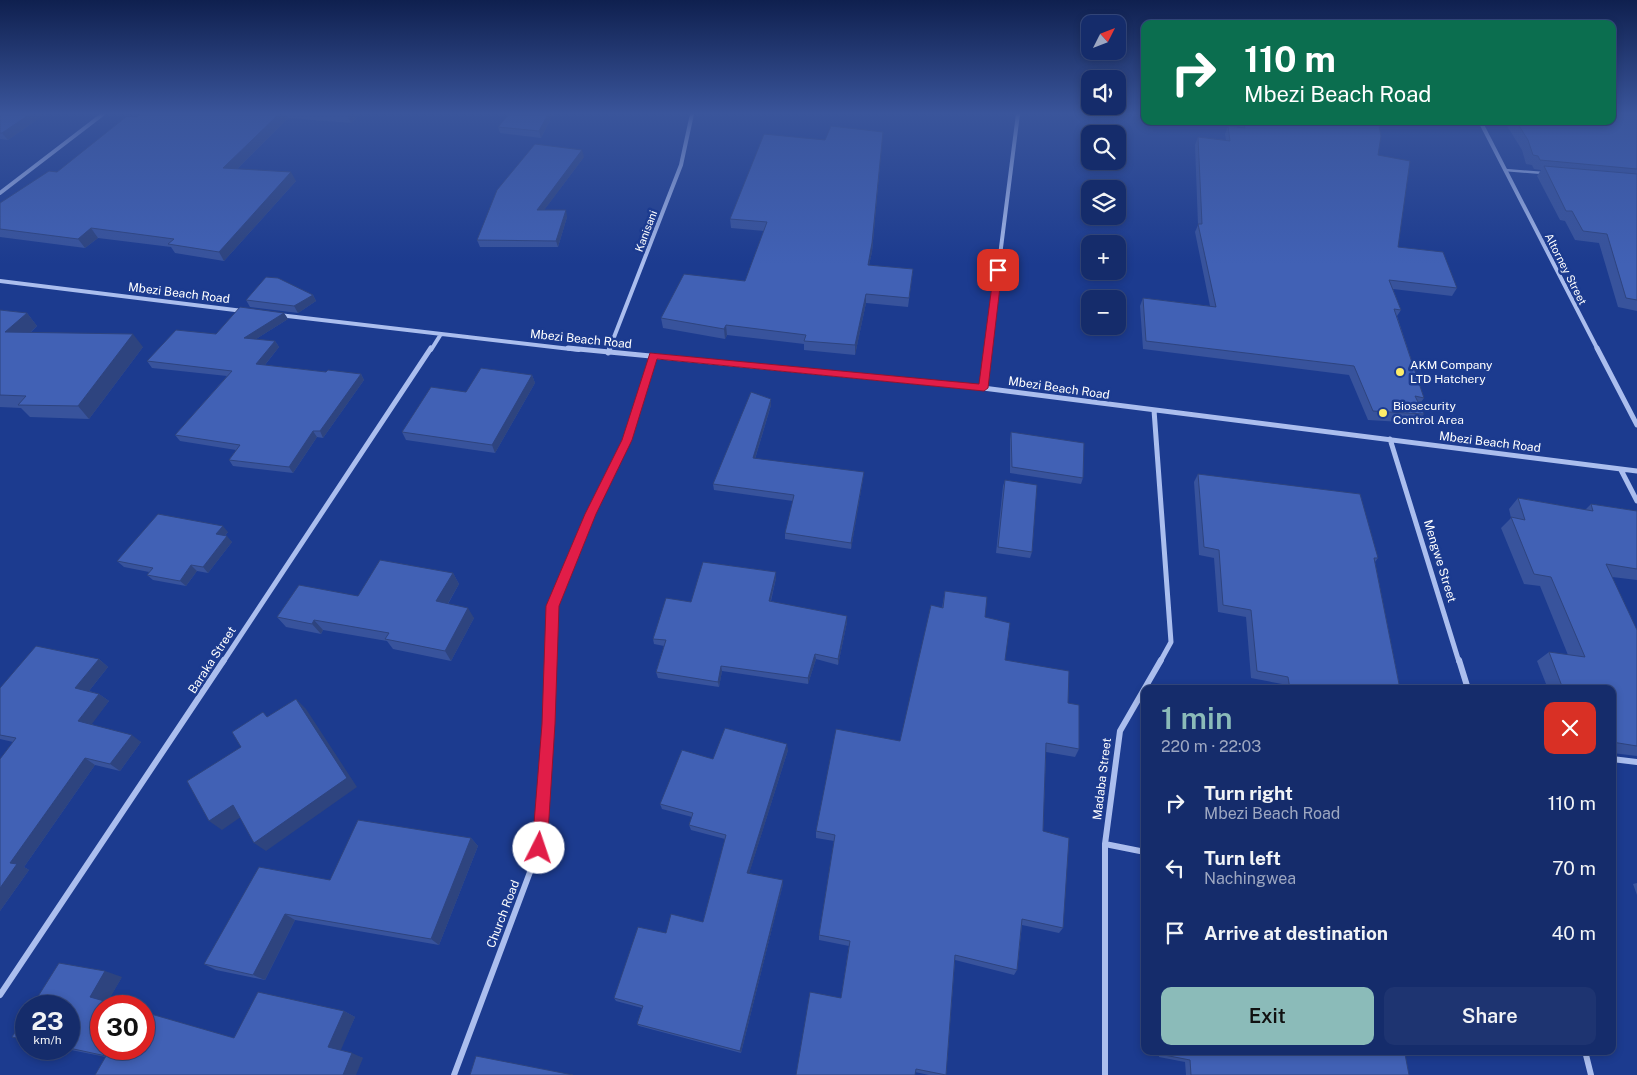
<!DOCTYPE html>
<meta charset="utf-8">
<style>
:root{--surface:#152c6b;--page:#1e3471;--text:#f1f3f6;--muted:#9da7c1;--line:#34487e;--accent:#8bbbb9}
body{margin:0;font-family:"Public Sans",sans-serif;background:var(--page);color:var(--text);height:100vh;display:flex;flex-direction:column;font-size:19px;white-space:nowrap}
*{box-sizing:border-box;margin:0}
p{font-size:16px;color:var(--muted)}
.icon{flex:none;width:28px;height:28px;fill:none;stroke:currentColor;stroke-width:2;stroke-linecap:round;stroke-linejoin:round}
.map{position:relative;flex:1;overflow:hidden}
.details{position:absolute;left:1141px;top:685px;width:475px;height:370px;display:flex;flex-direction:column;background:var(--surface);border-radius:10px;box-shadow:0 2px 8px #0003,0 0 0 1px var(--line)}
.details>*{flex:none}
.banner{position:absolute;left:1141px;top:20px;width:475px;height:105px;border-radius:10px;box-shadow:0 2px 8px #0003,0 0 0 1px var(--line);background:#0b6e4f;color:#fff;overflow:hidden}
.needle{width:32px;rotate:48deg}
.controls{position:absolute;left:1081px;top:15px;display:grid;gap:10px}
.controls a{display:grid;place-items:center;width:45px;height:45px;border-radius:10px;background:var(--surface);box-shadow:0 2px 8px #0003,0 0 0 1px var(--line);font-size:25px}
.speed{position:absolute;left:15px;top:995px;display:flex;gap:10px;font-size:25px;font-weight:700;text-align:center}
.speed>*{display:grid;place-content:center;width:65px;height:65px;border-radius:50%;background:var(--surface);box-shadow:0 2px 8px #0003,0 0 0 1px var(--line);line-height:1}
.speed small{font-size:12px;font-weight:400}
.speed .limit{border:8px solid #d22;background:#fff;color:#111}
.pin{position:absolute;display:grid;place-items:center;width:42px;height:42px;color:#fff;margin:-21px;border-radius:10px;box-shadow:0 2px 8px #0006}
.me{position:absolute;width:55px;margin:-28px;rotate:4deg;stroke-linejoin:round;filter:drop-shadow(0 0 4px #0008)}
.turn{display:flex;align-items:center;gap:18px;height:105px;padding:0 20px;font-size:22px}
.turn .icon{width:65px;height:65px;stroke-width:2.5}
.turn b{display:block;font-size:35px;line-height:42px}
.round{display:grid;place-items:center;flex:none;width:52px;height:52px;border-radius:10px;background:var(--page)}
.overview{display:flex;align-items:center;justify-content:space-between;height:85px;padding:0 20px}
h1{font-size:30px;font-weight:600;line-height:38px;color:var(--accent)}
.primary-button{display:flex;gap:10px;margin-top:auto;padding:10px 20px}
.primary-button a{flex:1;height:58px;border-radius:10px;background:var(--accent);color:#111;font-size:20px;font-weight:600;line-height:58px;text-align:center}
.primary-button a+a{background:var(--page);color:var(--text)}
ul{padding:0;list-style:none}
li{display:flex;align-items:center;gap:15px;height:65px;padding:0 20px}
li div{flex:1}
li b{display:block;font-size:19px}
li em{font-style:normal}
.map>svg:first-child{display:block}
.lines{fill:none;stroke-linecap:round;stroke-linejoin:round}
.lane{stroke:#abbeee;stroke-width:2.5}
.street-far2{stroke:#abbeee;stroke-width:4}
.street-far1{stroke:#abbeee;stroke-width:5}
.street{stroke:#abbeee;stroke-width:6}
.wall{fill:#38539c}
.shaded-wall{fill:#2e447f}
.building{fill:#4161b5;stroke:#2e447f}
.route{fill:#e11d48;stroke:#92132f}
.poi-dot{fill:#fdec69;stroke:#1c3b8f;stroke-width:2}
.labels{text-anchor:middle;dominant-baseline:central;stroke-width:5;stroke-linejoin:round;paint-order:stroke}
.far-street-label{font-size:11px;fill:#fff;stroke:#1c3b8f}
.street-label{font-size:12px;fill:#fff;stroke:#1c3b8f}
.poi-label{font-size:12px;fill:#fff;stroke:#1c3b8f;text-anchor:start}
</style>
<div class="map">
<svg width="1637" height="1075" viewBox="0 0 1637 1075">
<rect width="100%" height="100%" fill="#1c3b8f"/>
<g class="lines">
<path class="lane" d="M 1505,170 L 1543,173"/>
<path class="street-far2" d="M 1480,121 L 1598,350
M 0,193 L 103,114
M 0,281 L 243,311
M 279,315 L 579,350
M 431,350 L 441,334
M 609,350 L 681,165 L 692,114
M 988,350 L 1018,114"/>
<path class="street-far1" d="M 568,348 L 983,388 L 1637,471
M 1597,348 L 1637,425
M 608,353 L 610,348
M 983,388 L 988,348
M 1154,410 L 1171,642 L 1160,662
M 1390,439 L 1459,662
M 1621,470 L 1637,501
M 223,662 L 431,348
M 550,662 L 552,607 L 591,514 L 627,440 L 653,356"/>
<path class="street" d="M 1459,660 L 1468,689
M 1612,759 L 1637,762
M 1105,844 L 1145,852
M 0,995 L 224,660
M 1585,1051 L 1591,1075
M 454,1075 L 539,848 L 548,724 L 550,660
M 1105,1075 L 1105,844 L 1120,731 L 1161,660"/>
</g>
<path class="wall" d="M 0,114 L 45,114 L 8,140 L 0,139 Z
M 142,114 L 360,114 L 351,123 L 288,118 L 237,169 L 296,181 L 224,261 L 175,253 L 171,247 L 98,238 L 85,248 L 0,237 L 0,203 L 57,172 Z
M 553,114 L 541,138 L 500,133 L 498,127 Z
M 1637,114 L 1637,311 L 1618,307 L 1599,243 L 1575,240 L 1565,221 L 1560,220 L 1537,176 L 1541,170 L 1534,169 L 1532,165 L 1526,164 L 1522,150 L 1504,121 L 1612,121 Z
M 1240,121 L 1243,121 L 1378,155 L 1398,247 L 1457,288 L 1452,296 L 1393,289 L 1401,310 L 1397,316 L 1424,398 L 1419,405 L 1424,414 L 1418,423 L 1368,420 L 1349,375 L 1143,349 L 1140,306 L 1143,298 L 1210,306 L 1195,232 L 1198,225 L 1195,145 L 1198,137 L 1226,140 L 1225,134 L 1228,126 L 1240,128 L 1239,123 Z
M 825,140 L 882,141 L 872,252 L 869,265 L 913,269 L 908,307 L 866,303 L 855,355 L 804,350 L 804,344 L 727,335 L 725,339 L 663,328 L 661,318 L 745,281 L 764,231 L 731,228 L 730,219 Z
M 584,157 L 544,210 L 567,217 L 558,247 L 480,247 L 477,240 Z
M 313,295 L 316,301 L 298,313 L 250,307 L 246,300 Z
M 0,310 L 27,313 L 37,326 L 30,333 L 143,347 L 89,419 L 30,417 L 21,408 L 0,407 Z
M 284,313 L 288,319 L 256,339 L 275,341 L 279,347 L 265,365 L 326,372 L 361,374 L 364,380 L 323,438 L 317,437 L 293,473 L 233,466 L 229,460 L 236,450 L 180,441 L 175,435 L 227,376 L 152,368 L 147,361 L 216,334 Z
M 532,375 L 535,383 L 495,453 L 406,440 L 402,432 L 466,392 Z
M 771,399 L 771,405 L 755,459 L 863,479 L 851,549 L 785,539 L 785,533 L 793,501 L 714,490 L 713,484 Z
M 1011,432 L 1083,478 L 1081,484 L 1010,473 L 1010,439 Z
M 1198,474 L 1378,558 L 1375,562 L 1400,689 L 1283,689 L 1282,684 L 1251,678 L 1246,617 L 1218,612 L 1214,558 L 1199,555 L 1194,482 Z
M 1005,480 L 1032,552 L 1030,558 L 996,553 L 1003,486 Z
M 1518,498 L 1585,510 L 1591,504 L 1637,511 L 1637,580 L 1612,577 L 1637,630 L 1637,756 L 1612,753 L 1612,689 L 1548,689 L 1537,661 L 1549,652 L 1568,655 L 1540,586 L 1524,584 L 1501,528 L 1511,518 L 1509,509 Z
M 228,532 L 225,536 L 232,542 L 208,573 L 197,571 L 186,586 L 153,580 L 147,575 L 149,572 L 124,567 L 117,561 Z
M 776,572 L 776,578 L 771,601 L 847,622 L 838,665 L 816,659 L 808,684 L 722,671 L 719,687 L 658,678 L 656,672 L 664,646 L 654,644 L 653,639 L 691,602 Z
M 453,573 L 459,584 L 448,604 L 474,618 L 451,661 L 393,649 L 387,641 L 323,630 L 321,634 L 286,627 L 277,617 L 358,596 Z
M 945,591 L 985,617 L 1005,660 L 1068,703 L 1079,749 L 1075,757 L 1046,752 L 1043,831 L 1063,928 L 1059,933 L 1022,925 L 1017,970 L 1014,975 L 955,960 L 946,1075 L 929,1075 L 915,1072 L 841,998 L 849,946 L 819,940 L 819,935 L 834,841 L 816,838 L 816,831 L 900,741 L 942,608 Z
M 99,659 L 108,667 L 89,691 L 99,694 L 109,701 L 91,724 L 141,742 L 120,771 L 95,765 L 24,867 L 29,870 L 0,911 L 13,742 L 0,739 L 0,688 Z
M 788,750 L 749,873 L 783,884 L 741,1053 L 639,1026 L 637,1024 L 642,1008 L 616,1001 L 614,998 L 666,933 L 703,922 L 725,839 L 691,830 L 689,825 L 692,817 L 662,809 L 660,804 L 713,759 Z
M 471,838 L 478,846 L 439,945 L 295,920 L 265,980 L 216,970 L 204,964 L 330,880 Z
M 1637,883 L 1637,895 L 1633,884 Z
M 122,977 L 107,1002 L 234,1038 L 344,1011 L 355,1017 L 340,1050 L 363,1058 L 106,1057 L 66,1049 L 69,1049 Z
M 1159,1051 L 1393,1051 L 1409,1075 L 1186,1075 L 1185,1062 L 1159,1057 Z"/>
<path class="shaded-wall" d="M 30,114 L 45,114 L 8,140 L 2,133 Z
M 279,114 L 286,114 L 288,118 L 228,178 L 223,168 Z
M 347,114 L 360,114 L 351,123 Z
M 548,114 L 553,114 L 541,138 L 539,131 Z
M 882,141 L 872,252 L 867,274 L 868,265 Z
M 582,150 L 584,157 L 539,217 L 537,210 Z
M 291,172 L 296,181 L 224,261 L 219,252 Z
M 566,210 L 567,217 L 558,247 L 556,241 Z
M 91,228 L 98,238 L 85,248 L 78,239 Z
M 866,294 L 866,303 L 855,355 L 855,345 Z
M 313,295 L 316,301 L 298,313 L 294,306 Z
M 27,313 L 37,326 L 16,345 L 5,332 Z
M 284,313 L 288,319 L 248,344 L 244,338 Z
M 726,325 L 727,335 L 725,339 L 724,329 Z
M 133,334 L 143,347 L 89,419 L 78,406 Z
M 275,341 L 279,347 L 260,371 L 256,364 Z
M 361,374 L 364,380 L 323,438 L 320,431 Z
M 532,375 L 535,383 L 495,453 L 492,445 Z
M 771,399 L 771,405 L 753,465 L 753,458 Z
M 313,431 L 317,437 L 293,473 L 289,467 Z
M 864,472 L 863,479 L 851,549 L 851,543 Z
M 223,526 L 228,532 L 221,540 L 216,534 Z
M 227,536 L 232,542 L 208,573 L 203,567 Z
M 191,565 L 197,571 L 186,586 L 180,581 Z
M 776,572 L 776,578 L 769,607 L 769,601 Z
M 453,573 L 459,584 L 443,612 L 436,601 Z
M 468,608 L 474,618 L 451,661 L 445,651 Z
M 847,616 L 847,622 L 838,665 L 838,659 Z
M 314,620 L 323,630 L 321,634 L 312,624 Z
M 815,654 L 816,659 L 808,684 L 808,678 Z
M 99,659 L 108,667 L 85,696 L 75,688 Z
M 721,666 L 722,671 L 719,687 L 718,682 Z
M 99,694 L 109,701 L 89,728 L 78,721 Z
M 296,699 L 306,709 L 357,787 L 266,851 L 254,843 Z
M 132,735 L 141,742 L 120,771 L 110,764 Z
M 787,744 L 788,750 L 748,877 L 747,873 Z
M 85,758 L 95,765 L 24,867 L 29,870 L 0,911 L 0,888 L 10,863 Z
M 233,805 L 245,814 L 222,830 L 209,821 Z
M 471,838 L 478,846 L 439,945 L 431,939 Z
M 783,880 L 783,884 L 741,1053 L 740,1051 Z
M 285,914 L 295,920 L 265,980 L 253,975 Z
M 105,971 L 122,977 L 107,1003 L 90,997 Z
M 344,1011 L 355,1017 L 340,1052 L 328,1047 Z
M 352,1053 L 363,1058 L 356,1075 L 343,1075 Z"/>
<path class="building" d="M 0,114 L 30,114 L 2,133 L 0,133 Z
M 142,114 L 279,114 L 223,168 L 291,172 L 219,252 L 168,244 L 174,239 L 91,228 L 78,239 L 0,229 L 0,203 L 49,171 L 57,172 L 127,116 L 137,117 Z
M 509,114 L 548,114 L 539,131 L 498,127 Z
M 1612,114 L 1637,114 L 1637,169 L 1540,160 L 1538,156 L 1533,155 L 1528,140 L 1516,121 L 1612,121 Z
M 1243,121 L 1378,121 L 1381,136 L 1378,155 L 1410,161 L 1398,247 L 1443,252 L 1457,288 L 1389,280 L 1401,310 L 1394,309 L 1424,398 L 1415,396 L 1424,414 L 1373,411 L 1354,366 L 1146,341 L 1143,298 L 1216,307 L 1198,224 L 1202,224 L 1198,137 L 1230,141 L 1228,126 L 1245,128 Z
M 831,126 L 883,132 L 872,243 L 868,265 L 913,269 L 909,298 L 866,294 L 855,345 L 804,341 L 806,335 L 726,325 L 724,329 L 661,318 L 684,274 L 745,281 L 767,222 L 730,219 L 764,134 L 825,140 Z
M 535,144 L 582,150 L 537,210 L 566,210 L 556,241 L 477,240 L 497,190 Z
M 1544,166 L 1637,174 L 1637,300 L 1626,298 L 1607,234 L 1583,231 L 1572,211 L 1566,211 Z
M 266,277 L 278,278 L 313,295 L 294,306 L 246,300 Z
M 240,307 L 284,313 L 244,338 L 275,341 L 256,364 L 326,372 L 328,370 L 361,374 L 320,431 L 313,431 L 289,467 L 229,460 L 240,445 L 175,435 L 232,371 L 147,361 L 176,330 L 216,334 Z
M 0,310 L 27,313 L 5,332 L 133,334 L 78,406 L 18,405 L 26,396 L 0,395 Z
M 481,368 L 532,375 L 492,445 L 402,432 L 431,387 L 466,392 Z
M 751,392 L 771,399 L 753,458 L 864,472 L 851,543 L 785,533 L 794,495 L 713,484 Z
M 1011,432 L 1084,443 L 1083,478 L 1012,467 Z
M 1198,474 L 1360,494 L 1378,558 L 1374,558 L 1400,689 L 1290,689 L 1288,677 L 1257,671 L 1251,610 L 1223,605 L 1219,550 L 1204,547 Z
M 1005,480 L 1037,485 L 1032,552 L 998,547 Z
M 1518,498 L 1593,511 L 1591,504 L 1637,511 L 1637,569 L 1606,564 L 1637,630 L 1637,746 L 1612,742 L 1612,689 L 1563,689 L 1549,652 L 1585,657 L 1551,577 L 1534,574 L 1511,517 L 1525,520 Z
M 158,514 L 223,526 L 216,534 L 227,536 L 203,567 L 191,565 L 180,581 L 147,575 L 153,568 L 117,561 Z
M 380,560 L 453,573 L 436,601 L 468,608 L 445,651 L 385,639 L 389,633 L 314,620 L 312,624 L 277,617 L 299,585 L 358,596 Z
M 703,562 L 776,572 L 769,601 L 847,616 L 838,659 L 815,654 L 808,678 L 721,666 L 718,682 L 656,672 L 666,640 L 653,639 L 666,598 L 691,602 Z
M 945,591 L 987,597 L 985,617 L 1010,623 L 1005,660 L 1069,671 L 1068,703 L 1079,705 L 1079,749 L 1046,743 L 1043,831 L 1069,838 L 1063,928 L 1022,919 L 1017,970 L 955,955 L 946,1075 L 916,1069 L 915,1075 L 796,1075 L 810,992 L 841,998 L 850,941 L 819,935 L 835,835 L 816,831 L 836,729 L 900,741 L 931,605 L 943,608 Z
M 36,646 L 99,659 L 75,688 L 99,694 L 78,721 L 132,735 L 110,764 L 85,758 L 10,863 L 17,864 L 0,888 L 0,759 L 16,738 L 0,735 L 0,688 Z
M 296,699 L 347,778 L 254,843 L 233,805 L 209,821 L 187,781 L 241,747 L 232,732 L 263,712 L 267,717 Z
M 725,728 L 787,744 L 747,873 L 783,880 L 740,1051 L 637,1024 L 643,1006 L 614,998 L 638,927 L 666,933 L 671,914 L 703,922 L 726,835 L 689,825 L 693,813 L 660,804 L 682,750 L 713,759 Z
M 358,820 L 471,838 L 431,939 L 285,914 L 253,975 L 204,964 L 259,867 L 330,880 Z
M 59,963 L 105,971 L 90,997 L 122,1006 L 101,1006 L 101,1049 L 144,1049 L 144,1012 L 234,1038 L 258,992 L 344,1011 L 328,1047 L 352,1053 L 343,1075 L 95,1075 L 106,1056 L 69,1048 L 69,1006 L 32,1006 Z
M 26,1015 L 26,1040 L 12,1037 Z
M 1163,1051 L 1393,1051 L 1405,1054 L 1409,1075 L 1191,1075 L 1190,1060 L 1164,1055 Z
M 476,1056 L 573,1075 L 470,1075 Z"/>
<linearGradient id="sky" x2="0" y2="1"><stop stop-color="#0f204f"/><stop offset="0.43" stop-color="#3a559b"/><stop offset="1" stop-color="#3a559b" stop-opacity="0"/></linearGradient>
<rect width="1637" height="264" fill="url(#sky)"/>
<path class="route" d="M 998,268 L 1002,270 L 988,388 L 984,391 L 657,359 L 632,440 L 596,514 L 559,606 L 555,724 L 547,848 L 544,853 L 539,855 L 534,853 L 532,848 L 542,724 L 546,606 L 585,514 L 622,440 L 650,353 L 979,384 L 994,270 Z"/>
<g class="poi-dot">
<circle cx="1400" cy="372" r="5"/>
<circle cx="1383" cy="413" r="5"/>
</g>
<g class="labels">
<g class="far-street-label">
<text transform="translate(646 231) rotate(-69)">Kanisani</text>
<text transform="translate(1566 269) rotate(63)">Altorney Street</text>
</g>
<g class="street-label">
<text transform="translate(179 293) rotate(7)">Mbezi Beach Road</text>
<text transform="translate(581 339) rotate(6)">Mbezi Beach Road</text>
<text transform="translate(1059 388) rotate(8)">Mbezi Beach Road</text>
<text transform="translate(1490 442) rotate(7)">Mbezi Beach Road</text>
<text transform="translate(1440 561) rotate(73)">Mengwe Street</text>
<text transform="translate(212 660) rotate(-57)">Baraka Street</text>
<text transform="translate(1102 779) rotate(-83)">Madaba Street</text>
<text transform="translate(503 914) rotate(-69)">Church Road</text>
</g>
<g class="poi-label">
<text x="1410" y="365">AKM Company<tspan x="1410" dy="14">LTD Hatchery</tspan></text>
<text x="1393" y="406">Biosecurity<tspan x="1393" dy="14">Control Area</tspan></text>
</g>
</g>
</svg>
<div class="controls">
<a><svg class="needle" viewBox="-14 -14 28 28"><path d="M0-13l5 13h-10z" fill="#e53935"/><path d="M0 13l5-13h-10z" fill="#9da7c1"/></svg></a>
<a><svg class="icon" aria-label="sound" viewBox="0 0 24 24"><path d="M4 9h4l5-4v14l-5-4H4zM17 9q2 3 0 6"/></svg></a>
<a><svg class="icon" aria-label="search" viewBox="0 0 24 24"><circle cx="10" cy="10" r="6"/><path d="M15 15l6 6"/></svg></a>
<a><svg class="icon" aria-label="layers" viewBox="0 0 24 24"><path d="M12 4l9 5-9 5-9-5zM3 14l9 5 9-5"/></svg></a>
<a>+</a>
<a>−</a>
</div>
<div class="speed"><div>23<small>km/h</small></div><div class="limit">30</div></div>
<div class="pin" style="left:998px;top:270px;background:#d93025"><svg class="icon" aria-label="arrive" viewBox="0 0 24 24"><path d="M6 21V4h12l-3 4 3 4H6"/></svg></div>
<svg class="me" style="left:539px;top:848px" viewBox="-20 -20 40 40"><circle r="19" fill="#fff"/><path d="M0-13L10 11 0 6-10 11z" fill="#e11d48"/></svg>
<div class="banner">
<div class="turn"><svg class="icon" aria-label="right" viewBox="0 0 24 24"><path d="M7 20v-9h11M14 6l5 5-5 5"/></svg><div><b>110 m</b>Mbezi Beach Road</div></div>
</div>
<section class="details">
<div class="overview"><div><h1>1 min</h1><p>220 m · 22:03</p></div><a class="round" style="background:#d93025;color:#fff"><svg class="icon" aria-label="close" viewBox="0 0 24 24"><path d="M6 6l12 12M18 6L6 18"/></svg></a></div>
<ul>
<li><svg class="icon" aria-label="right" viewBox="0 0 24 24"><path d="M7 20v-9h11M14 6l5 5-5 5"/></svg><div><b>Turn right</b><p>Mbezi Beach Road</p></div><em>110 m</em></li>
<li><svg class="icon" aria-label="left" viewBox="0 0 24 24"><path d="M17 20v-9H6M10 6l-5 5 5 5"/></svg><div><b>Turn left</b><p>Nachingwea</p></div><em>70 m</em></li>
<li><svg class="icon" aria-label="arrive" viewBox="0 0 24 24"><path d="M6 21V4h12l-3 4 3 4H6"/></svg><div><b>Arrive at destination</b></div><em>40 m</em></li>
</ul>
<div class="primary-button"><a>Exit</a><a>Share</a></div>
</section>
</div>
